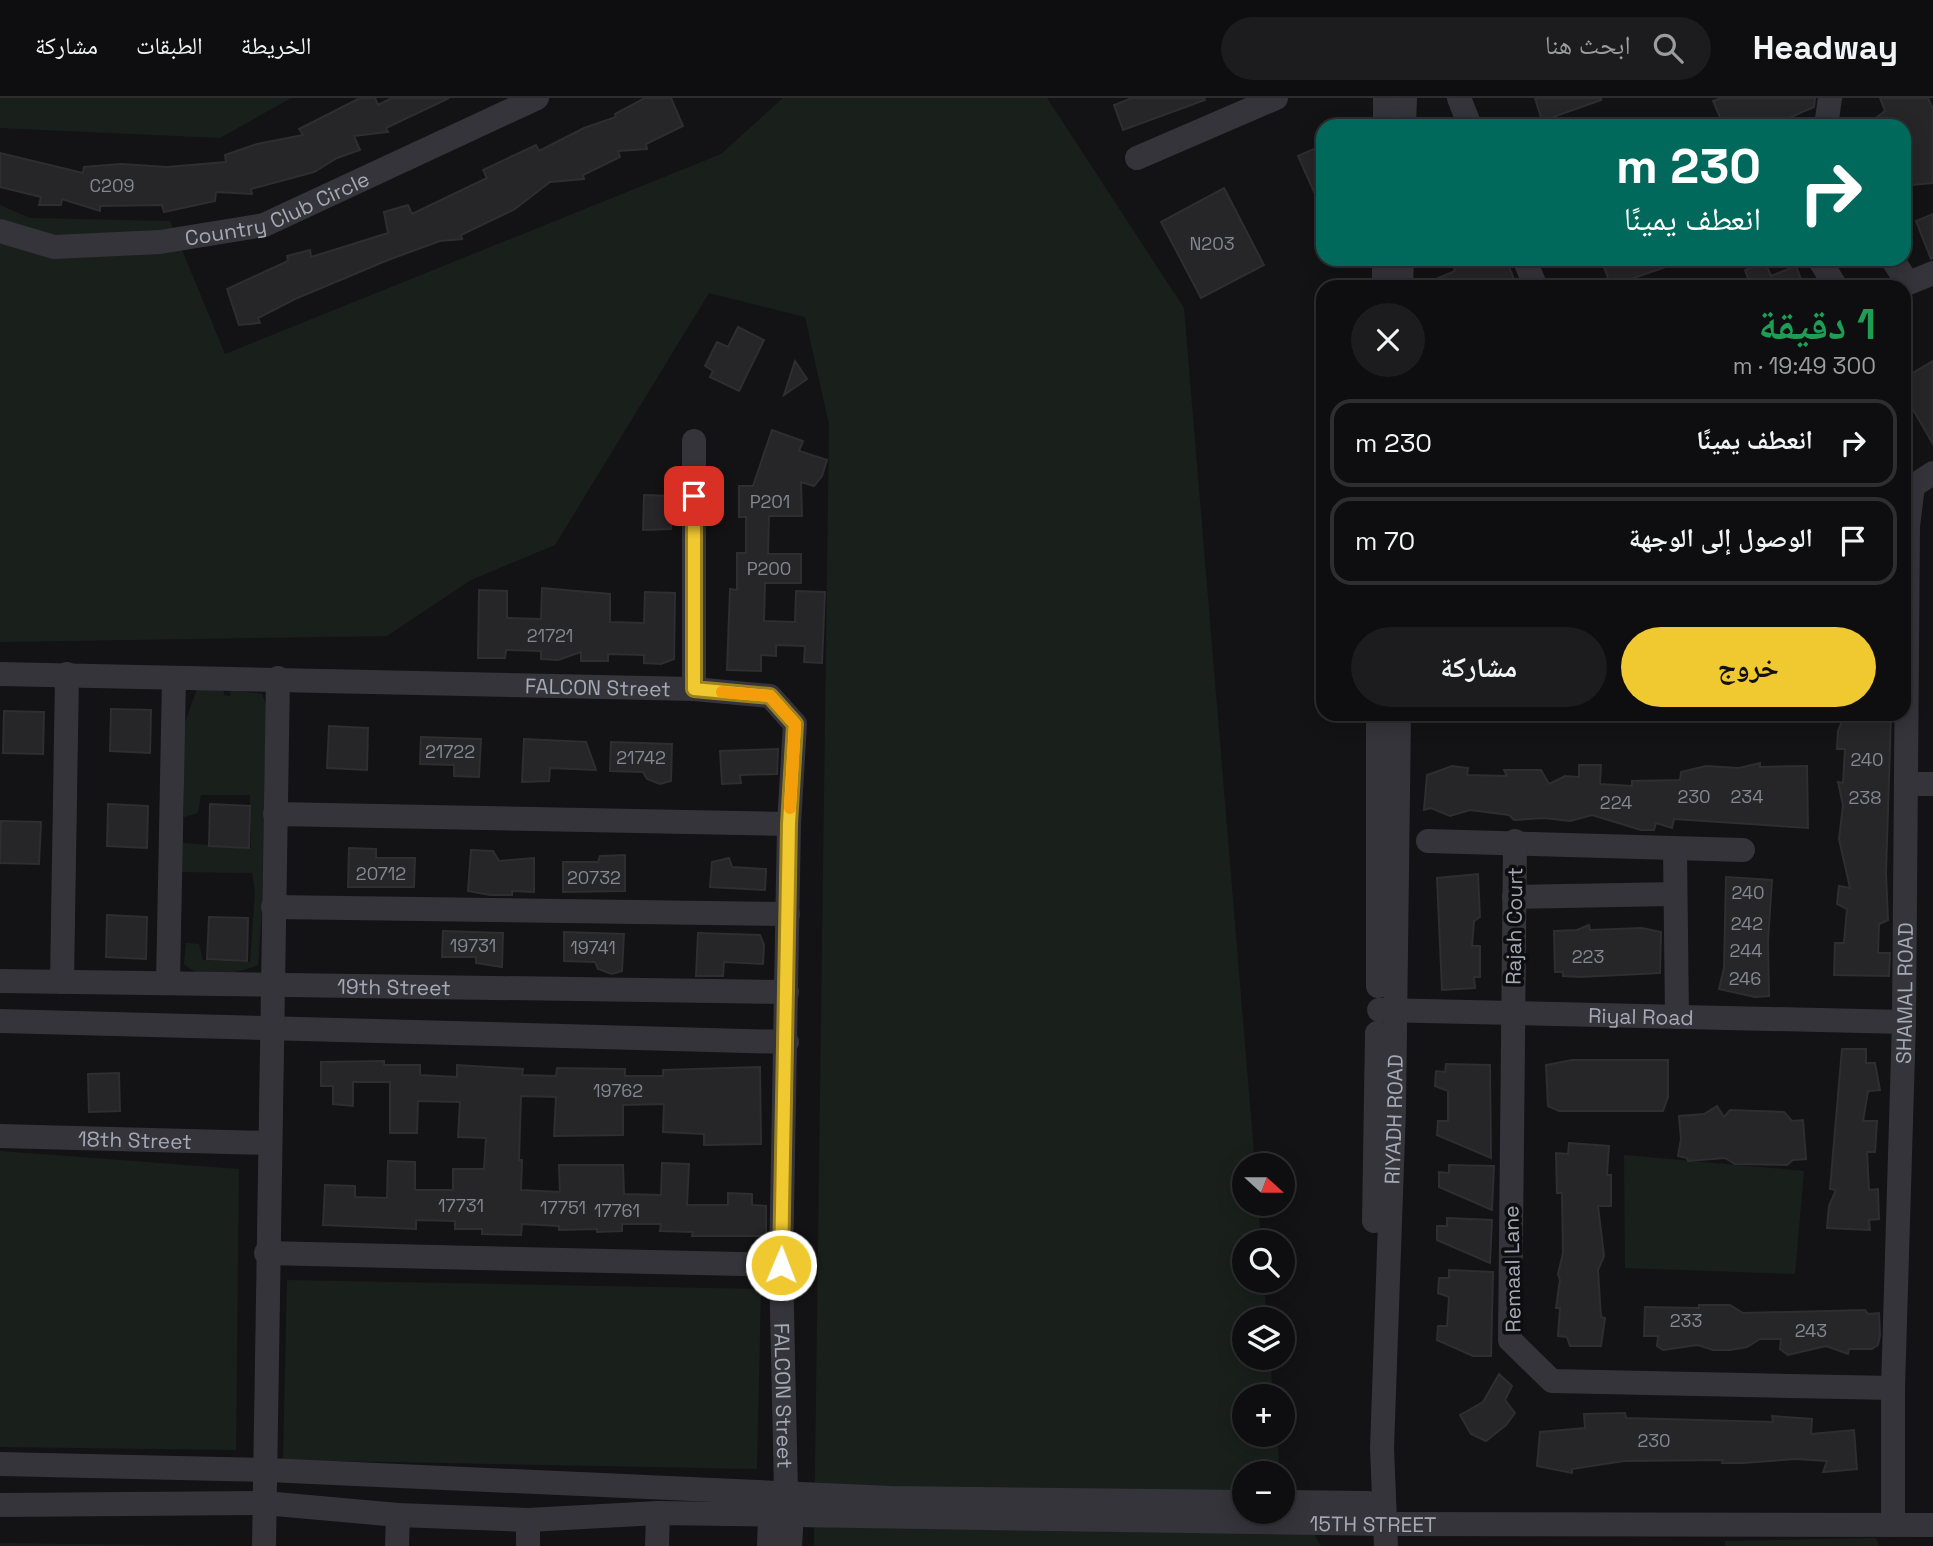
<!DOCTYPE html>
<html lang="ar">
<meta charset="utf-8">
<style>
:root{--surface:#0e0e10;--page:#1c1c1e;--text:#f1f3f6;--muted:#9b9c9f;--line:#2e2e30;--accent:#f0c830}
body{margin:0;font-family:"Space Grotesk","Noto Naskh Arabic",sans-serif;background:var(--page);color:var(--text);direction:rtl;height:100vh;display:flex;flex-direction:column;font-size:26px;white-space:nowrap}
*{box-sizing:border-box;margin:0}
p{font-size:23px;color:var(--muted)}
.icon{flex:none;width:38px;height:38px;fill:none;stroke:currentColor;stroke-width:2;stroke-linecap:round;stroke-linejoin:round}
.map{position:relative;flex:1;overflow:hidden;direction:ltr}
.sheet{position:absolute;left:1316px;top:182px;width:595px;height:441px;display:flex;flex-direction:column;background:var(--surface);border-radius:21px;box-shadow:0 4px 18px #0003,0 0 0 2px var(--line);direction:rtl}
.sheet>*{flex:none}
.hud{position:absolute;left:1316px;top:21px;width:595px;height:147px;border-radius:21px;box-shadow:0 4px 18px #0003,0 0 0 2px var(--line);direction:rtl;background:#00695c;color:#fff;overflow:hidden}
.needle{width:46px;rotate:111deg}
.fabs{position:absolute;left:1232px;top:1055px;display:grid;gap:14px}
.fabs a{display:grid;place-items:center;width:63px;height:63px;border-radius:50%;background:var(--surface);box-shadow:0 4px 18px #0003,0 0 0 2px var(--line);font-size:35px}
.pin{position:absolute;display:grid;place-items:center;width:60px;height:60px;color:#fff;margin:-30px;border-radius:14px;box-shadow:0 4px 10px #0006}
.me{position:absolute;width:77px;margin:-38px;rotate:1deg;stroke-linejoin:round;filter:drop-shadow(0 0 5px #0008)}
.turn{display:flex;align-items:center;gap:24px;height:147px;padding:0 35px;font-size:32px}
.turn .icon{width:91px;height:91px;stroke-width:2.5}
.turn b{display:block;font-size:49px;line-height:60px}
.round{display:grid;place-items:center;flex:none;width:74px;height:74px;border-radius:37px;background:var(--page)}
.overview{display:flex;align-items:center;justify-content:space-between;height:119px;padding:0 35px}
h1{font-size:42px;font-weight:700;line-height:52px;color:#1e9e55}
.cta{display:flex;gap:14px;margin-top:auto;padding:14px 35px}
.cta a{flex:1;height:80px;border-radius:42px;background:var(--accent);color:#111;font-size:28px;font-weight:700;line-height:80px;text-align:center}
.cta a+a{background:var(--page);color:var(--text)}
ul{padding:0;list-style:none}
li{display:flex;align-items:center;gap:21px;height:88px;margin:0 14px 10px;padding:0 21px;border:4px solid var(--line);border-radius:21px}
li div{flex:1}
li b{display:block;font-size:26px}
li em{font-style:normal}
header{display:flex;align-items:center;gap:42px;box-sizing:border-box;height:98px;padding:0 35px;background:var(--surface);border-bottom:2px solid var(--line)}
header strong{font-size:33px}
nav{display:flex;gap:38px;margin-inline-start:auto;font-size:24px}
.search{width:490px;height:63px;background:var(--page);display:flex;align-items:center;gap:18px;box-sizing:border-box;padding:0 24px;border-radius:38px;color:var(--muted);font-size:26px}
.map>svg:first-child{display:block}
.green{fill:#19201b}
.building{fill:#262629;stroke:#2e2d31;stroke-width:2}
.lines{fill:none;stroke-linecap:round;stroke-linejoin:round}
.minor{stroke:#34343a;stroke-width:24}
.route-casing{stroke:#9c821f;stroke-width:18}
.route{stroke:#f0c830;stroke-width:12}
.slow{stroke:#f59e0b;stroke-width:12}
.labels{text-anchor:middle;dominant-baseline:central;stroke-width:7;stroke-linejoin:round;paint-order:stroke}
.number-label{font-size:18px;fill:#848791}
.street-label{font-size:21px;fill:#a5a8b5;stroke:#0e0e10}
</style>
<header>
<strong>Headway</strong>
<div class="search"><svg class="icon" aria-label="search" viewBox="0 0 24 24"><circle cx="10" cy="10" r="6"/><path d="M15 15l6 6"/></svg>ابحث هنا</div>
<nav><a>الخريطة</a><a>الطبقات</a><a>مشاركة</a></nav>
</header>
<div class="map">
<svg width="1933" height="1448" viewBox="0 0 1933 1448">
<rect width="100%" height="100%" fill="#131315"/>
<path class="green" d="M 0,0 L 291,0 L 220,40 L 0,30 Z
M 783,0 L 1047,0 L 1184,210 L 1255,1067 L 1244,1068 L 1244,1106 L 1258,1106 L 1261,1144 L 1244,1144 L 1244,1183 L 1264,1183 L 1267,1221 L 1244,1222 L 1244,1260 L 1270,1260 L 1273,1298 L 1244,1298 L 1244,1337 L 1277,1337 L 1280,1375 L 1244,1376 L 1244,1414 L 1283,1414 L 1283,1383 L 1321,1448 L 814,1448 L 829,326 L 805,219 L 709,195 L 555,447 L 471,482 L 387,538 L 0,544 L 0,107 L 30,120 L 170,123 L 225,256 L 721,56 Z
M 223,590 L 224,597 L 230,598 L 231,592 L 262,596 L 266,607 L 262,811 L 258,867 C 236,875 203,884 184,866 L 186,845 L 199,846 L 203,862 L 250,864 L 255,793 L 252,775 L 181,774 L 182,745 L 251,750 L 250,697 L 201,697 L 198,715 L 184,719 L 184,627 L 197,591 Z
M 0,1053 L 239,1071 L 236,1352 L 0,1349 Z
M 1624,1057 L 1804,1073 L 1795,1176 L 1625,1170 Z
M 287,1182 L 761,1191 L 757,1371 L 283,1362 Z
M 1876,1440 L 1879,1448 L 1725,1448 L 1725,1443 Z
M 0,1445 L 220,1448 L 0,1448 Z"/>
<path class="building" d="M 360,0 L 375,0 L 378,7 L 392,0 L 449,0 L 386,30 L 388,34 L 354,38 L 360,52 L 337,60 L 314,74 L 251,91 L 252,96 L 216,94 L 215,103 L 164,114 L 162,107 L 100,108 L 100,113 L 62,101 L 61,107 L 39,107 L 41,99 L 0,89 L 0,55 L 83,75 L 84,69 L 121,66 L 167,69 L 226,64 L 225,57 L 257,46 L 303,37 L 299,31 Z
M 645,0 L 671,0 L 683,28 L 646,46 L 647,51 L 618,53 L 620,59 L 583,77 L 584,81 L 550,84 L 515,111 L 461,137 L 462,141 L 440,143 L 388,162 L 295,201 L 258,220 L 260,225 L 239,227 L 227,191 L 288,163 L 287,158 L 310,152 L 311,159 L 388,135 L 384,114 L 408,107 L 412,116 L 487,80 L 483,72 L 536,47 L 539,53 L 584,30 L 616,19 L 615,16 Z
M 1132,0 L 1204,0 L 1205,2 L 1123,32 L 1114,7 Z
M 1535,0 L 1601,0 L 1601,2 L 1542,23 Z
M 1721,0 L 1815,0 L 1814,9 L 1784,22 L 1787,28 L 1724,28 L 1713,3 Z
M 1880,0 L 1928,0 L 1933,11 L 1933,85 L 1912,87 L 1904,66 L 1904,28 L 1865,28 L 1885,13 Z
M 1323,47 L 1323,114 L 1298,58 Z
M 1224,90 L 1264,167 L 1201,200 L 1161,124 Z
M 1933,116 L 1933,160 L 1931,161 L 1916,123 Z
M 1451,161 L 1506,161 L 1517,189 L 1417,189 L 1455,173 Z
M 1601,161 L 1682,161 L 1683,163 L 1611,188 Z
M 1765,164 L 1771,178 L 1796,168 L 1804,189 L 1745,189 L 1750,186 L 1745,172 Z
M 738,229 L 764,242 L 739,293 L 710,279 L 713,273 L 705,268 L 717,244 L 728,249 Z
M 795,263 L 807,281 L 784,297 Z
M 1933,263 L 1933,346 L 1904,296 L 1904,280 Z
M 772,332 L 803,343 L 799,353 L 827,362 L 822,378 L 814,388 L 801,384 L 802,418 L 769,418 L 768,456 L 801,456 L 801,485 L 765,485 L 764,523 L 795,524 L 796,493 L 825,494 L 822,565 L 804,564 L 805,548 L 776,547 L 776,558 L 761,557 L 761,573 L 727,572 L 730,491 L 737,492 L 737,455 L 746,455 L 746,419 L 739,419 L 739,388 L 753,388 Z
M 644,397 L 672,398 L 671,431 L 643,432 Z
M 542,490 L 610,496 L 610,524 L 644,525 L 645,494 L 675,495 L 674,561 L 661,566 L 644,565 L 644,557 L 608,556 L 608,563 L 581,563 L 581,554 L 558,562 L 541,561 L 541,553 L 506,552 L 505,560 L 478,560 L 479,492 L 507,493 L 507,520 L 541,521 Z
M 111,611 L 151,612 L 150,655 L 110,653 Z
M 4,613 L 44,614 L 43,656 L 3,655 Z
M 1845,616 L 1891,616 L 1886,775 L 1888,822 L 1879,826 L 1878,855 L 1890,855 L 1889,878 L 1834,877 L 1835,845 L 1844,845 L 1847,811 L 1837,806 L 1839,788 L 1850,790 L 1839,741 L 1843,707 L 1838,684 L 1843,685 L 1845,651 L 1837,651 L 1838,633 Z
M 329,628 L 368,630 L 367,672 L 327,670 Z
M 421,639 L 481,641 L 479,679 L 454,678 L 454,667 L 420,666 Z
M 524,641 L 586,644 L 596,672 L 550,670 L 549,683 L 522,684 Z
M 611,644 L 672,646 L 671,683 L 660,686 L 647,681 L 643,674 L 610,673 Z
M 778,651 L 777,676 L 740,677 L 741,685 L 722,686 L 720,653 Z
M 1760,665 L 1760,669 L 1807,668 L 1808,730 L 1674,721 L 1672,730 L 1656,725 L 1654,732 L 1641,732 L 1592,717 L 1570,723 L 1544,720 L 1514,722 L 1509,717 L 1470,712 L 1450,718 L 1431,710 L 1424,712 L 1427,677 L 1452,668 L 1468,670 L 1467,677 L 1507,678 L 1504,672 L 1541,672 L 1549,686 L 1565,678 L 1579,679 L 1579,667 L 1601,667 L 1600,686 L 1632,688 L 1632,683 L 1680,682 L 1681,674 L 1706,668 L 1739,670 Z
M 108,706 L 148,708 L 147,750 L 107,748 Z
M 210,706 L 250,708 L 249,750 L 209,748 Z
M 1,723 L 41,724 L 39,766 L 0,765 Z
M 349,750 L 376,751 L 376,760 L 415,760 L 414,789 L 348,789 Z
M 471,752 L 493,753 L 499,763 L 534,760 L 534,794 L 512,793 L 512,797 L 490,797 L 468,793 Z
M 625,757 L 625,793 L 563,794 L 563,764 L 598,764 L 600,758 Z
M 729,760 L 732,769 L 766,771 L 765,792 L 710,789 L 712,764 Z
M 1478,776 L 1480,819 L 1474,823 L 1472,848 L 1480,848 L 1480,879 L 1474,879 L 1475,890 L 1442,892 L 1437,780 Z
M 1726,779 L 1772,782 L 1768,843 L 1769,898 L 1755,899 L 1719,891 L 1724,870 Z
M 107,817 L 147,819 L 146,861 L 106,859 Z
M 209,819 L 248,820 L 247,863 L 207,861 Z
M 1589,827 L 1590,832 L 1642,830 L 1661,834 L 1660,875 L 1580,879 L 1563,878 L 1563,874 L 1555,874 L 1554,833 L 1577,832 Z
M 443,833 L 503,835 L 502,869 L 476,865 L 476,859 L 442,859 Z
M 564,834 L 624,836 L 622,873 L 612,876 L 598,871 L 595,864 L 564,863 Z
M 698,835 L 760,837 L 764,847 L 763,866 L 724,864 L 723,878 L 696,878 Z
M 1842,951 L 1866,951 L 1866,965 L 1875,965 L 1880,992 L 1868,993 L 1863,1023 L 1877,1023 L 1875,1054 L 1867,1054 L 1869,1092 L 1878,1091 L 1879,1121 L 1869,1122 L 1870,1132 L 1827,1130 L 1829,1108 L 1836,1092 L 1830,1091 Z
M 1572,962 L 1668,962 L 1668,999 L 1663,1013 L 1559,1013 L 1548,1008 L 1546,967 Z
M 384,963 L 384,967 L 420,967 L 420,977 L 457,979 L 457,967 L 523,971 L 522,977 L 556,978 L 557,970 L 625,971 L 625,978 L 663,978 L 663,972 L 760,969 L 761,1046 L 704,1047 L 704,1036 L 663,1034 L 664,1006 L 623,1007 L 623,1037 L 554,1038 L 556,999 L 521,998 L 519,1062 L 522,1062 L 521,1092 L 560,1094 L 559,1067 L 623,1067 L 624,1096 L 661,1097 L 662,1065 L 689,1066 L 687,1107 L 728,1107 L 728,1095 L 752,1096 L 752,1107 L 766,1108 L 766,1138 L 692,1138 L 693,1134 L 660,1133 L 661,1126 L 622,1126 L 622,1133 L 597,1134 L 597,1131 L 559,1132 L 559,1128 L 522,1126 L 521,1137 L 482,1136 L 482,1131 L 455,1131 L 455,1123 L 416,1122 L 416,1131 L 323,1127 L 325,1087 L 355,1088 L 355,1099 L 387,1100 L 388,1063 L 415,1064 L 415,1092 L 453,1092 L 453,1071 L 484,1071 L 486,1040 L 458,1039 L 460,1004 L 418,1003 L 417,1035 L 390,1035 L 390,984 L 353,984 L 353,1008 L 333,1006 L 333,988 L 321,988 L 321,964 Z
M 1446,966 L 1490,967 L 1491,1060 L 1437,1037 L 1438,1023 L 1448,1023 L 1448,993 L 1435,988 L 1436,973 L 1445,974 Z
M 119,975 L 120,1013 L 89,1014 L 88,976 Z
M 1717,1008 L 1724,1019 L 1730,1012 L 1784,1014 L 1792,1023 L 1803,1022 L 1806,1061 L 1793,1062 L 1787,1067 L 1735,1066 L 1725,1060 L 1688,1063 L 1687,1060 L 1678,1058 L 1681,1041 L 1679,1018 L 1704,1016 Z
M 1569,1045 L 1609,1048 L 1607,1077 L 1611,1077 L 1611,1108 L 1598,1108 L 1604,1158 L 1598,1172 L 1601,1219 L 1605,1220 L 1601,1248 L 1570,1248 L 1567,1239 L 1558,1238 L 1560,1210 L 1556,1210 L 1560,1182 L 1558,1176 L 1563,1155 L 1562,1095 L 1557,1095 L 1556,1055 L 1568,1056 Z
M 1449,1067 L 1494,1068 L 1492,1112 L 1439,1089 L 1439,1074 L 1449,1075 Z
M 1447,1120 L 1492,1122 L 1490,1165 L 1437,1142 L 1437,1128 L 1447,1128 Z
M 1449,1172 L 1493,1174 L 1491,1258 L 1473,1258 L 1437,1242 L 1438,1228 L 1447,1228 L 1449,1199 L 1438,1195 L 1439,1180 L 1449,1180 Z
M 1699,1207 L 1730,1207 L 1743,1215 L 1865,1212 L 1868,1216 L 1879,1215 L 1880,1237 L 1878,1247 L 1872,1251 L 1849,1251 L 1848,1256 L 1826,1248 L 1788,1257 L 1780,1251 L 1781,1241 L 1760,1241 L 1747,1249 L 1730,1252 L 1713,1252 L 1698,1247 L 1663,1252 L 1657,1248 L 1658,1238 L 1644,1238 L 1645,1209 L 1699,1210 Z
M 1499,1276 L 1512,1288 L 1505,1302 L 1515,1315 L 1506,1327 L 1486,1343 L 1471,1336 L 1460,1317 L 1483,1304 Z
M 1625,1315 L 1626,1320 L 1773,1324 L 1772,1318 L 1812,1321 L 1811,1336 L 1854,1332 L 1857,1371 L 1823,1374 L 1827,1363 L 1796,1361 L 1743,1365 L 1722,1365 L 1723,1362 L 1624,1363 L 1572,1371 L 1572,1375 L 1537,1368 L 1540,1334 L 1585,1330 L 1584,1316 Z"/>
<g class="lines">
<g class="minor">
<path d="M 1459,0 L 1470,28"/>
<path d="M 1385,28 L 1385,0"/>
<path d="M 1404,28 L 1405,0"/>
<path d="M 1826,28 L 1830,0"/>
<path d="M 1137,60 L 1276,0"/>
<path id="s1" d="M 0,133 L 54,149 L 160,144 L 264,127 L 537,0"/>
<path d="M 1524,161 L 1536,189"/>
<path d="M 1819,161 L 1836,189"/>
<path d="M 1892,161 L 1908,185"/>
<path d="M 1384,189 L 1384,161"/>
<path d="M 1401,189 L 1402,161"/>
<path d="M 1899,189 L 1933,175"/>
<path id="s2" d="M 0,576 L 694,591 L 770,598 L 795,626 L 789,726 L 781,1167 L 786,1394"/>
<path d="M 694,591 L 694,343"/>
<path d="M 1378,616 L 1378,888"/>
<path d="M 1906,686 L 1933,686"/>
<path d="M 275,716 L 789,726"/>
<path d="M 1428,743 L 1743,752"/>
<path d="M 1515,743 L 1510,1242 L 1552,1283 L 1893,1290"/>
<path d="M 1675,751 L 1677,919"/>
<path d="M 1514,799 L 1675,796"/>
<path d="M 273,809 L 788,816"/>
<path id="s3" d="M 0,883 L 787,894"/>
<path d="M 62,884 L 67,576"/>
<path d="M 168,885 L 174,580"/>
<path id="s4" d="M 1379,912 L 1904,924"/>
<path d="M 0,923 L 787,944"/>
<path id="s5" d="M 0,1038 L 269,1045"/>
<path d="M 1374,1123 L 1377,935"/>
<path d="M 266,1155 L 781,1167"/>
<path d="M 0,1366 L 267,1372 L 891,1400 L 1244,1404"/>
<path d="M 1283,1404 L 1368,1405"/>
<path id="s6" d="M 0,1407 L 264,1405 L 398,1417 L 528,1422 L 658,1415 L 1386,1426 L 1933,1427"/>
<path id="s7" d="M 1893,1427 L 1893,1290 L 1904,924 L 1908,428 L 1913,388 L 1933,375"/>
<path d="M 264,1448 L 278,580"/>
<path d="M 397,1448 L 398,1417"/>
<path d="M 528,1448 L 528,1422"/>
<path d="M 657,1448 L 658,1415"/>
<path d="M 769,1448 L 770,1418"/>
<path d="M 790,1448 L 792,1415"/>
<path id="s8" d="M 1386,1448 L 1382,1350 L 1394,1011 L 1399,616"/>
</g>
</g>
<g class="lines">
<g class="route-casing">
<path id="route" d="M 694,398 L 694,591 L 770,598 L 795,626 L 789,726 L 781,1167"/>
</g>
<use href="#route" class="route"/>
<path class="slow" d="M 722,594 L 770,598 L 795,626 L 790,710"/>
</g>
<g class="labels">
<g class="number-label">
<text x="112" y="87">C209</text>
<text x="1212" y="145">N203</text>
<text x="770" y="403">P201</text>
<text x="769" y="470">P200</text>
<text x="550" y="537">21721</text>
<text x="450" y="653">21722</text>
<text x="641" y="659">21742</text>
<text x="1867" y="661">240</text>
<text x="1694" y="698">230</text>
<text x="1747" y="698">234</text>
<text x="1865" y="699">238</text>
<text x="1616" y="704">224</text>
<text x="381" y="775">20712</text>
<text x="594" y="779">20732</text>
<text x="1748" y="794">240</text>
<text x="1747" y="825">242</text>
<text x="473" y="847">19731</text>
<text x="593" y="849">19741</text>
<text x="1746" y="852">244</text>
<text x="1588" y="858">223</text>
<text x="1745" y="880">246</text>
<text x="618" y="992">19762</text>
<text x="461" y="1107">17731</text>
<text x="563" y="1109">17751</text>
<text x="617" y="1112">17761</text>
<text x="1686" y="1222">233</text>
<text x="1811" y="1232">243</text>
<text x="1654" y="1342">230</text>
</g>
<g class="street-label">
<text stroke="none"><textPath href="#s1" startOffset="285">Country Club Circle</textPath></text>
<text stroke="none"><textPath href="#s2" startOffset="598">FALCON Street</textPath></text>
<text transform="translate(1514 828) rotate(-89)">Rajah Court</text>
<text stroke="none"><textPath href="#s3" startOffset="394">19th Street</textPath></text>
<text stroke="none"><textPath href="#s7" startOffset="532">SHAMAL ROAD</textPath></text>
<text stroke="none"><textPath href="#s4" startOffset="262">Riyal Road</textPath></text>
<text stroke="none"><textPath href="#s8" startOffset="427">RIYADH ROAD</textPath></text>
<text stroke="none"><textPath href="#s5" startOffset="135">18th Street</textPath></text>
<text transform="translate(1512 1171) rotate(-91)">Remaal Lane</text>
<text stroke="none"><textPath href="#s2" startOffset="1480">FALCON Street</textPath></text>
<text stroke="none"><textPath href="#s6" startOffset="1374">15TH STREET</textPath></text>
</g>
</g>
</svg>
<div class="fabs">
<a><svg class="needle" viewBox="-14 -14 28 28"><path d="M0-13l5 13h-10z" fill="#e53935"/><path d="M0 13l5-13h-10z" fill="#9b9c9f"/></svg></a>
<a><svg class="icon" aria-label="search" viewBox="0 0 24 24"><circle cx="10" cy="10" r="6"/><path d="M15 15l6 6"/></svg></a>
<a><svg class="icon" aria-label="layers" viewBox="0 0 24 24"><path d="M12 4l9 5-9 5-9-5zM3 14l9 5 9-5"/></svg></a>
<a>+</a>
<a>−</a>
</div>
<div class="pin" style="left:694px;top:398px;background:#d93025"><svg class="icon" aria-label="arrive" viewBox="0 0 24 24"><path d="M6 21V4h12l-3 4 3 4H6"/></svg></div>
<svg class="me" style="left:781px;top:1167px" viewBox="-20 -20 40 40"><circle r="17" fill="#f0c830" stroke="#fff" stroke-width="3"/><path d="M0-11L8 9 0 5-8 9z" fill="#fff"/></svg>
<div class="hud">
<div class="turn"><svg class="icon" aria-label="right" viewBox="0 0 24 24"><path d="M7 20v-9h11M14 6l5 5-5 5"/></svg><div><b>230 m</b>انعطف يمينًا</div></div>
</div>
<section class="sheet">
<div class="overview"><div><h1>1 دقيقة</h1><p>300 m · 19:49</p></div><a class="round"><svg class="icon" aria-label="close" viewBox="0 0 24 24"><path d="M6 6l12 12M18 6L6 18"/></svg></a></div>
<ul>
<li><svg class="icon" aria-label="right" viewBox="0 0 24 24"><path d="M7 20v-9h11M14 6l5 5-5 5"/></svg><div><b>انعطف يمينًا</b></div><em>230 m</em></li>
<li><svg class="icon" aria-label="arrive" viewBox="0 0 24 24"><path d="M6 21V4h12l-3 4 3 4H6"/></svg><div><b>الوصول إلى الوجهة</b></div><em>70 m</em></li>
</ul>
<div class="cta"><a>خروج</a><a>مشاركة</a></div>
</section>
</div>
